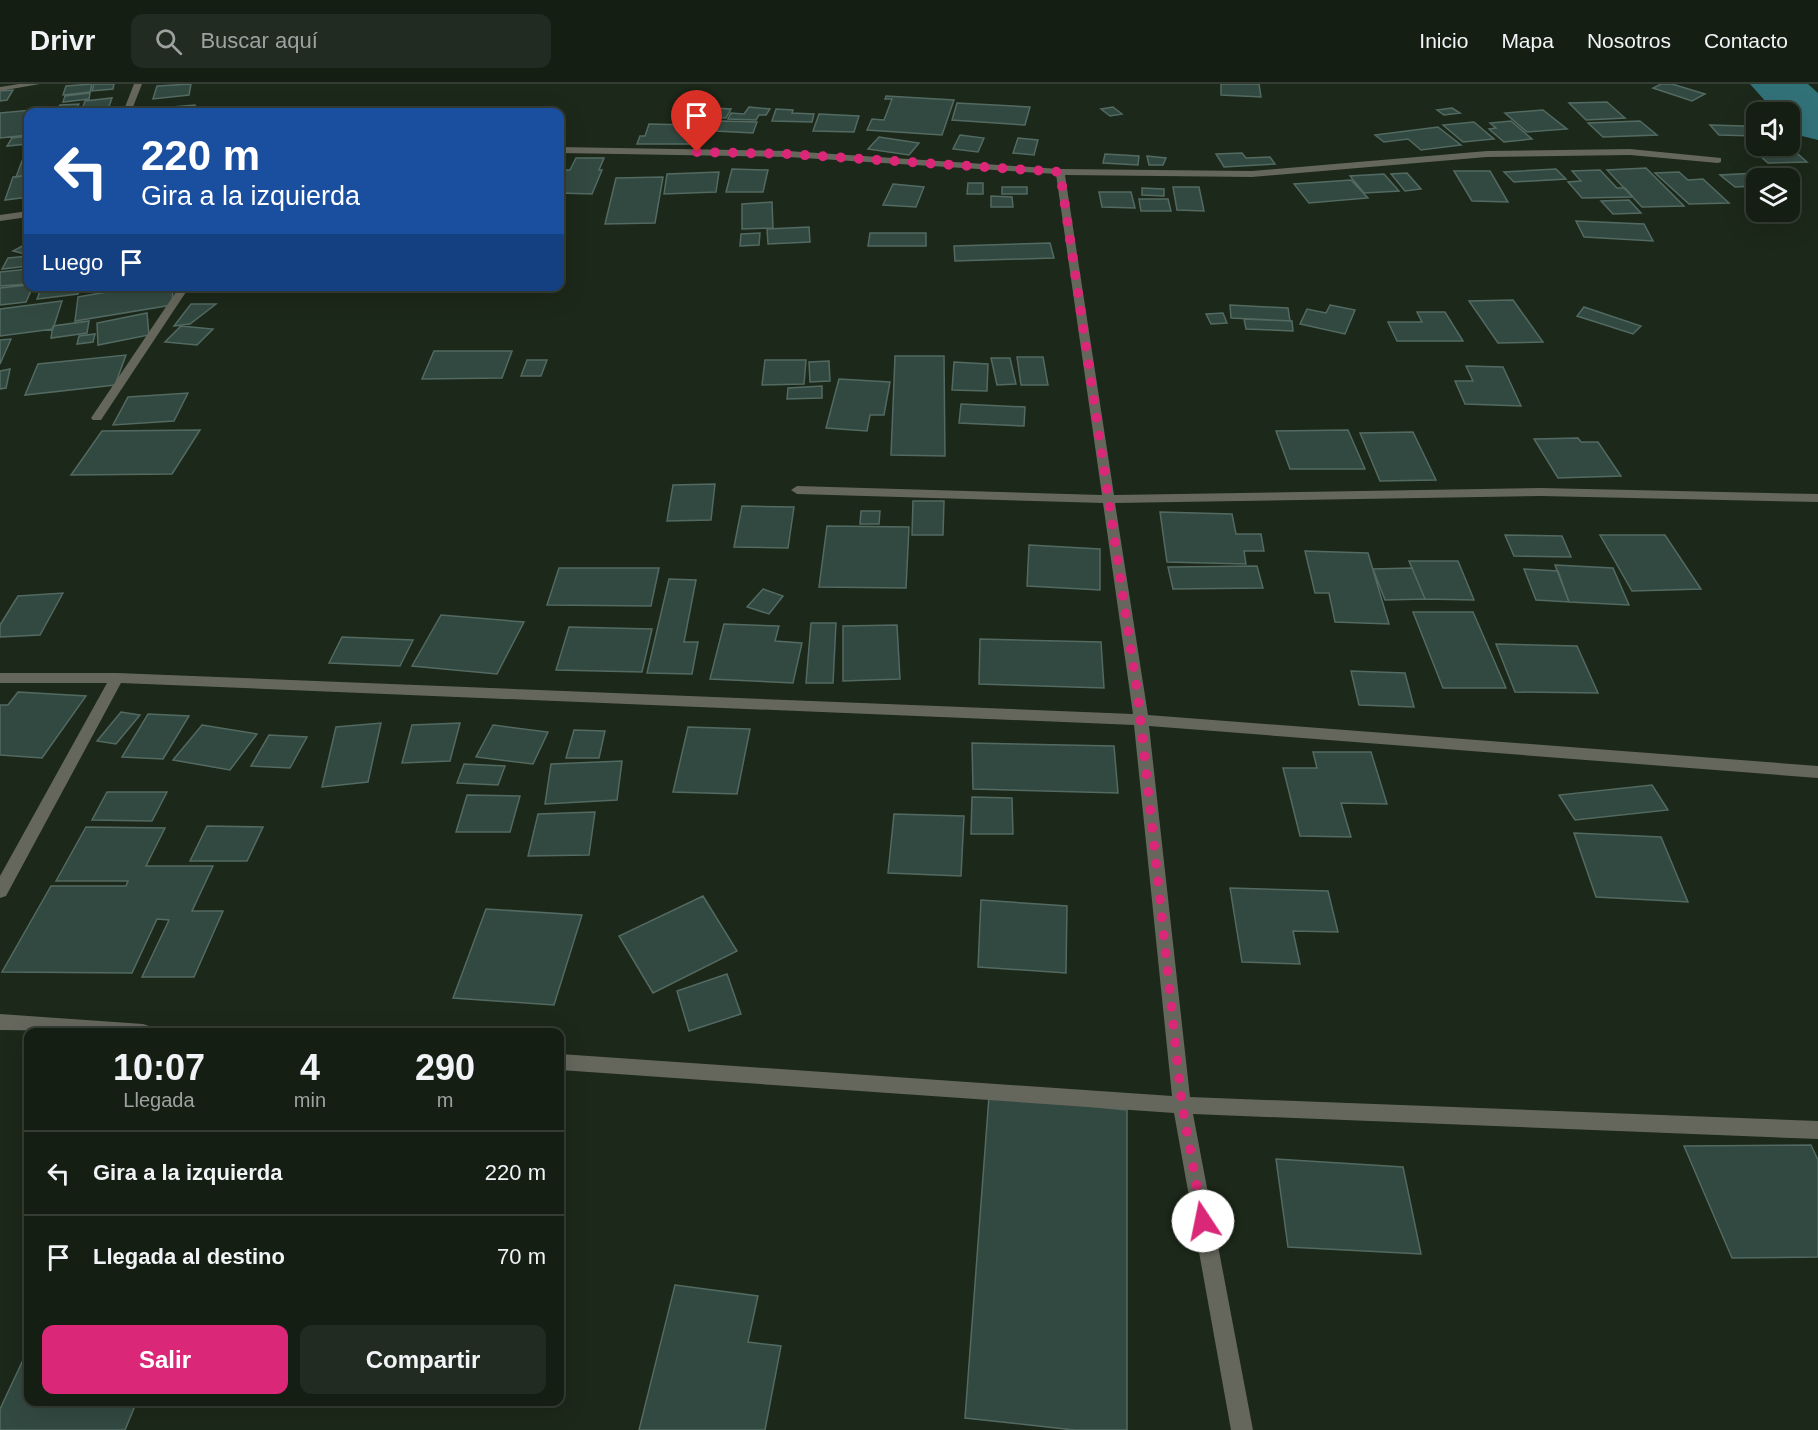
<!DOCTYPE html>
<html lang="es">
<meta charset="utf-8">
<style>
:root{--surface:#151e13;--page:#222b21;--text:#f1f3f6;--muted:#9da2a0;--line:#343c33;--accent:#db2777}
body{margin:0;font-family:Arial,sans-serif;background:var(--page);color:var(--text);height:100vh;display:flex;flex-direction:column;font-size:22px;white-space:nowrap}
*{box-sizing:border-box;margin:0}
p{font-size:20px;color:var(--muted)}
.icon{flex:none;width:33px;height:33px;fill:none;stroke:currentColor;stroke-width:2;stroke-linecap:round;stroke-linejoin:round}
.map{position:relative;flex:1;overflow:hidden}
.details{position:absolute;left:24px;top:944px;width:540px;height:378px;display:flex;flex-direction:column;background:var(--surface);border-radius:12px;box-shadow:0 6px 24px #0002,0 0 0 2px var(--line)}
.details>*{flex:none}
.hud{position:absolute;left:24px;top:24px;width:540px;height:183px;border-radius:12px;box-shadow:0 6px 24px #0002,0 0 0 2px var(--line);background:#1a4fa0;color:#fff;overflow:hidden}
.buttons{position:absolute;left:1746px;top:18px;display:grid;gap:12px}
.buttons a{display:grid;place-items:center;width:54px;height:54px;border-radius:12px;background:var(--surface);box-shadow:0 6px 24px #0002,0 0 0 2px var(--line);font-size:30px}
.pin{position:absolute;display:grid;place-items:center;width:51px;height:51px;color:#fff;margin:-62px -26px;border-radius:50% 50% 50% 0;rotate:-45deg;box-shadow:0 0 6px #0007}
.pin .icon{rotate:45deg}
.me{position:absolute;width:66px;margin:-33px;rotate:349deg;stroke-linejoin:round;filter:drop-shadow(0 0 4px #0008)}
.turn{display:flex;align-items:center;gap:21px;height:126px;padding:0 18px;font-size:27px}
.turn .icon{width:78px;height:78px;stroke-width:2.5}
.turn b{display:block;font-size:42px;line-height:51px}
.then{display:flex;align-items:center;height:57px;padding:0 18px;background:#0003;gap:12px;font-size:22px}
.eta{display:flex;justify-content:space-evenly;align-items:center;height:102px;text-align:center}
.eta b{font-size:36px;font-weight:700;line-height:42px}
.cta{display:flex;gap:12px;margin-top:auto;padding:12px 18px}
.cta a{flex:1;height:69px;border-radius:12px;background:var(--accent);color:#fff;font-size:24px;font-weight:700;line-height:69px;text-align:center}
.cta a+a{background:var(--page);color:var(--text)}
ul{padding:0;list-style:none}
li{display:flex;align-items:center;gap:18px;height:84px;padding:0 18px;border-top:2px solid var(--line)}
li div{flex:1}
li b{display:block;font-size:22px}
li em{font-style:normal}
header{display:flex;align-items:center;gap:36px;box-sizing:border-box;height:84px;padding:0 30px;background:var(--surface);border-bottom:2px solid var(--line)}
header strong{font-size:28px}
nav{display:flex;gap:33px;margin-inline-start:auto;font-size:21px}
.search{width:420px;height:54px;background:var(--page);display:flex;align-items:center;gap:15px;box-sizing:border-box;padding:0 21px;border-radius:12px;color:var(--muted);font-size:22px}
.map>svg:first-child{display:block}
.lines{fill:none;stroke-linecap:round;stroke-linejoin:round}
.river{fill:#317278;fill-rule:evenodd}
.building{fill:#324941;stroke:#536a62;stroke-width:1.5}
.minor{fill:#65665c;fill-rule:evenodd}
.route{stroke:#db2777;stroke-width:10;stroke-dasharray:0 18}
</style>
<header>
<strong>Drivr</strong>
<div class="search"><svg class="icon" aria-label="search" viewBox="0 0 24 24"><circle cx="10" cy="10" r="6"/><path d="M15 15l6 6"/></svg>Buscar aquí</div>
<nav><a>Inicio</a><a>Mapa</a><a>Nosotros</a><a>Contacto</a></nav>
</header>
<div class="map">
<svg width="1818" height="1346" viewBox="0 0 1818 1346">
<rect width="100%" height="100%" fill="#1c2819"/>
<g class="lines">
<path class="river" d="M 1750,0 L 1808,0 L 1818,9 L 1818,56 L 1798,51 L 1790,42 L 1790,28 L 1775,28 Z"/>
</g>
<path class="building" d="M 92,0 L 90,8 L 63,11 L 66,2 Z
M 94,0 L 114,0 L 113,5 L 92,7 Z
M 191,0 L 189,11 L 153,15 L 157,2 Z
M 1221,0 L 1259,0 L 1261,13 L 1221,11 Z
M 1661,0 L 1672,0 L 1705,10 L 1692,17 L 1653,4 Z
M 13,6 L 7,16 L 0,17 L 0,7 Z
M 90,9 L 89,15 L 63,18 L 65,12 Z
M 886,12 L 954,16 L 942,51 L 867,46 L 872,35 L 884,36 L 892,15 L 885,15 Z
M 112,14 L 107,28 L 81,28 L 85,17 Z
M 1607,18 L 1625,34 L 1586,36 L 1569,19 Z
M 957,19 L 1030,23 L 1025,41 L 952,36 Z
M 79,20 L 74,28 L 56,28 L 60,21 Z
M 195,21 L 193,28 L 158,28 L 159,24 Z
M 749,23 L 770,25 L 766,31 L 759,31 L 756,36 L 728,35 L 731,29 L 744,30 Z
M 1113,23 L 1122,30 L 1110,32 L 1101,25 Z
M 713,24 L 731,25 L 726,34 L 708,33 Z
M 1452,24 L 1460,29 L 1444,31 L 1437,26 Z
M 42,25 L 41,28 L 28,28 L 28,51 L 0,54 L 0,29 Z
M 776,25 L 793,26 L 792,29 L 814,30 L 812,38 L 772,37 Z
M 1543,26 L 1567,45 L 1527,48 L 1505,29 Z
M 819,30 L 859,32 L 854,48 L 813,47 Z
M 721,37 L 757,38 L 753,49 L 716,47 Z
M 1511,37 L 1532,55 L 1504,58 L 1489,45 L 1496,44 L 1490,39 Z
M 1640,37 L 1657,51 L 1603,53 L 1588,39 Z
M 1474,38 L 1494,55 L 1463,58 L 1443,41 Z
M 649,40 L 691,41 L 708,42 L 706,51 L 695,50 L 692,60 L 637,60 L 640,52 L 645,52 Z
M 1710,41 L 1745,42 L 1754,52 L 1719,51 Z
M 1438,43 L 1461,61 L 1421,66 L 1408,55 L 1384,58 L 1375,51 Z
M 960,51 L 984,54 L 978,68 L 953,65 Z
M 28,52 L 28,60 L 7,62 L 12,54 Z
M 879,53 L 919,59 L 909,71 L 868,65 Z
M 1018,54 L 1038,56 L 1034,71 L 1013,69 Z
M 1790,63 L 1807,78 L 1768,79 L 1751,64 Z
M 1242,69 L 1246,74 L 1270,73 L 1275,80 L 1224,83 L 1216,70 Z
M 1105,70 L 1139,72 L 1138,81 L 1103,79 Z
M 1147,72 L 1166,74 L 1163,81 L 1149,81 Z
M 576,74 L 604,74 L 599,86 L 602,86 L 592,110 L 560,109 L 560,86 L 570,86 Z
M 28,76 L 28,91 L 16,93 L 22,77 Z
M 1646,84 L 1684,122 L 1642,123 L 1607,86 Z
M 732,85 L 768,86 L 763,108 L 726,108 Z
M 1556,85 L 1566,95 L 1514,98 L 1504,88 Z
M 1600,86 L 1617,104 L 1625,104 L 1633,113 L 1582,114 L 1568,98 L 1581,97 L 1572,87 Z
M 1454,87 L 1490,87 L 1508,118 L 1472,117 Z
M 719,88 L 716,108 L 664,110 L 667,90 Z
M 1679,88 L 1688,96 L 1703,95 L 1729,119 L 1689,120 L 1655,89 Z
M 1407,89 L 1421,105 L 1405,107 L 1391,90 Z
M 1758,89 L 1765,94 L 1756,94 L 1756,102 L 1735,103 L 1720,91 Z
M 1384,90 L 1399,107 L 1364,109 L 1350,92 Z
M 28,91 L 28,113 L 5,116 L 13,93 Z
M 663,93 L 655,139 L 605,140 L 616,94 Z
M 1351,96 L 1368,114 L 1309,119 L 1294,100 Z
M 968,99 L 983,99 L 983,110 L 967,110 Z
M 893,100 L 924,103 L 916,123 L 883,121 Z
M 1002,103 L 1027,103 L 1027,110 L 1002,110 Z
M 1173,103 L 1199,103 L 1204,127 L 1177,126 Z
M 1142,104 L 1164,105 L 1164,112 L 1142,111 Z
M 1099,108 L 1131,108 L 1135,124 L 1102,123 Z
M 991,112 L 1012,113 L 1013,123 L 991,123 Z
M 1139,115 L 1168,115 L 1171,127 L 1141,127 Z
M 1629,116 L 1641,129 L 1613,130 L 1601,117 Z
M 772,118 L 773,144 L 742,145 L 742,120 Z
M 1576,137 L 1644,140 L 1653,157 L 1584,153 Z
M 809,143 L 810,158 L 768,160 L 767,145 Z
M 760,149 L 759,161 L 740,162 L 741,150 Z
M 870,149 L 926,149 L 926,162 L 868,162 Z
M 28,159 L 28,168 L 25,170 L 13,167 Z
M 1050,159 L 1054,174 L 955,177 L 954,162 Z
M 28,172 L 28,182 L 2,185 L 8,174 Z
M 28,185 L 28,200 L 0,202 L 0,188 Z
M 28,201 L 33,202 L 26,218 L 0,221 L 0,204 Z
M 42,202 L 81,202 L 78,210 L 37,215 Z
M 89,202 L 129,202 L 86,208 Z
M 142,202 L 173,202 L 172,221 L 75,237 L 78,213 Z
M 1513,216 L 1543,258 L 1498,259 L 1469,217 Z
M 62,217 L 53,245 L 0,252 L 0,225 Z
M 191,220 L 216,220 L 190,240 L 174,242 Z
M 1230,221 L 1288,224 L 1290,237 L 1231,234 Z
M 1330,221 L 1355,226 L 1345,250 L 1300,240 L 1307,225 L 1326,229 Z
M 1584,223 L 1641,242 L 1633,250 L 1577,232 Z
M 1417,228 L 1445,228 L 1463,257 L 1397,257 L 1388,238 L 1422,238 Z
M 147,229 L 149,251 L 98,261 L 97,239 Z
M 1223,229 L 1227,239 L 1211,240 L 1206,230 Z
M 1244,235 L 1292,237 L 1293,247 L 1246,245 Z
M 89,237 L 87,249 L 51,254 L 53,242 Z
M 181,242 L 213,245 L 197,261 L 165,258 Z
M 95,250 L 93,258 L 77,260 L 79,252 Z
M 11,255 L 0,280 L 0,256 Z
M 434,267 L 512,267 L 502,294 L 422,295 Z
M 126,271 L 115,301 L 25,311 L 38,280 Z
M 895,272 L 944,272 L 945,372 L 891,371 Z
M 1017,273 L 1043,273 L 1048,301 L 1021,301 Z
M 991,274 L 1010,274 L 1016,300 L 997,301 Z
M 527,276 L 547,276 L 541,292 L 521,292 Z
M 765,276 L 806,276 L 804,300 L 762,301 Z
M 829,277 L 830,297 L 810,298 L 809,278 Z
M 954,278 L 988,280 L 987,307 L 952,306 Z
M 1466,282 L 1503,283 L 1521,322 L 1465,320 L 1455,297 L 1473,297 Z
M 10,285 L 6,304 L 0,305 L 0,287 Z
M 839,295 L 890,298 L 884,331 L 870,331 L 867,347 L 826,344 Z
M 822,302 L 822,314 L 787,315 L 788,304 Z
M 188,309 L 174,337 L 113,341 L 128,313 Z
M 961,320 L 1025,323 L 1024,342 L 959,339 Z
M 200,346 L 172,390 L 71,391 L 102,347 Z
M 1348,346 L 1365,385 L 1290,385 L 1276,347 Z
M 1413,348 L 1436,396 L 1380,397 L 1360,349 Z
M 1578,354 L 1581,358 L 1598,358 L 1621,392 L 1558,394 L 1534,355 Z
M 715,400 L 711,436 L 667,437 L 673,401 Z
M 913,417 L 944,417 L 943,451 L 912,451 Z
M 742,422 L 794,423 L 788,464 L 734,463 Z
M 861,427 L 880,427 L 879,440 L 860,440 Z
M 1160,428 L 1232,430 L 1236,450 L 1261,450 L 1264,467 L 1244,467 L 1246,480 L 1167,478 Z
M 827,442 L 909,443 L 906,504 L 819,503 Z
M 1505,451 L 1562,452 L 1571,473 L 1514,472 Z
M 1600,451 L 1665,451 L 1701,505 L 1632,507 Z
M 1029,461 L 1100,465 L 1100,506 L 1027,502 Z
M 1305,467 L 1368,469 L 1389,540 L 1335,538 L 1329,509 L 1315,509 Z
M 1409,477 L 1458,477 L 1474,516 L 1425,515 Z
M 1555,481 L 1613,484 L 1629,521 L 1569,518 Z
M 1257,482 L 1263,504 L 1173,505 L 1168,483 Z
M 559,484 L 659,484 L 651,522 L 547,521 Z
M 1412,484 L 1425,515 L 1385,516 L 1373,485 Z
M 1524,485 L 1558,487 L 1569,518 L 1536,516 Z
M 669,495 L 696,496 L 684,558 L 698,558 L 692,590 L 647,589 Z
M 763,505 L 783,512 L 769,530 L 747,523 Z
M 63,509 L 40,551 L 0,553 L 0,541 L 18,512 Z
M 1413,528 L 1473,528 L 1506,604 L 1443,604 Z
M 441,531 L 524,538 L 497,590 L 412,582 Z
M 811,539 L 836,539 L 833,599 L 806,599 Z
M 724,540 L 779,542 L 775,557 L 802,559 L 793,599 L 710,595 Z
M 897,541 L 900,595 L 843,597 L 843,542 Z
M 569,543 L 652,545 L 642,588 L 556,586 Z
M 342,553 L 413,556 L 400,582 L 329,579 Z
M 980,555 L 1101,558 L 1104,604 L 979,600 Z
M 1496,560 L 1577,562 L 1598,609 L 1515,608 Z
M 1351,587 L 1405,589 L 1414,623 L 1359,621 Z
M 18,608 L 86,612 L 42,674 L 0,671 L 0,621 L 8,621 Z
M 121,628 L 140,631 L 116,660 L 97,657 Z
M 148,630 L 189,632 L 163,675 L 122,673 Z
M 381,639 L 368,698 L 322,703 L 336,643 Z
M 460,639 L 450,677 L 402,679 L 412,641 Z
M 202,641 L 257,650 L 230,686 L 173,676 Z
M 493,641 L 548,648 L 533,680 L 476,673 Z
M 688,643 L 750,645 L 737,710 L 673,708 Z
M 574,646 L 605,647 L 599,674 L 566,674 Z
M 269,651 L 307,653 L 290,684 L 251,682 Z
M 972,659 L 1114,662 L 1118,709 L 973,705 Z
M 1313,668 L 1371,668 L 1387,720 L 1341,719 L 1351,753 L 1300,752 L 1283,684 L 1317,684 Z
M 622,677 L 617,716 L 545,720 L 551,680 Z
M 464,680 L 505,682 L 498,701 L 457,699 Z
M 1652,701 L 1668,726 L 1575,736 L 1559,711 Z
M 107,708 L 167,708 L 152,737 L 92,736 Z
M 467,711 L 520,712 L 510,748 L 456,748 Z
M 972,713 L 1012,714 L 1013,750 L 971,750 Z
M 595,728 L 589,771 L 528,772 L 538,730 Z
M 894,730 L 964,732 L 961,792 L 888,789 Z
M 207,742 L 263,743 L 247,777 L 190,777 Z
M 86,743 L 165,744 L 146,782 L 213,782 L 192,827 L 223,827 L 194,893 L 142,893 L 169,836 L 157,835 L 132,889 L 2,888 L 51,802 L 126,802 L 128,797 L 56,797 Z
M 1574,749 L 1661,753 L 1688,818 L 1596,813 Z
M 1230,804 L 1328,807 L 1338,848 L 1293,847 L 1300,880 L 1242,878 Z
M 703,812 L 737,867 L 653,909 L 619,852 Z
M 981,816 L 1067,822 L 1066,889 L 978,883 Z
M 486,825 L 582,831 L 554,921 L 453,914 Z
M 727,890 L 741,930 L 689,947 L 677,907 Z
M 989,1012 L 1127,1026 L 1127,1346 L 1074,1346 L 965,1334 Z
M 1811,1061 L 1818,1076 L 1818,1173 L 1732,1174 L 1684,1062 Z
M 1276,1075 L 1403,1083 L 1421,1170 L 1288,1163 Z
M 675,1201 L 758,1212 L 748,1258 L 781,1262 L 765,1346 L 639,1346 Z
M 23,1276 L 28,1276 L 28,1317 L 137,1317 L 125,1346 L 0,1346 L 0,1325 Z"/>
<g class="lines">
<path class="minor" d="M 19,0 L 40,0 L 0,7 L 0,3 Z
M 134,0 L 142,0 L 131,28 L 123,28 Z
M 560,63 L 788,67 L 1060,85 L 1252,87 L 1487,67 L 1630,65 L 1721,74 L 1721,78 L 1718,79 L 1630,71 L 1487,73 L 1252,93 L 1065,91 L 1114,411 L 1541,404 L 1818,410 L 1818,418 L 1541,412 L 1115,419 L 1148,631 L 1818,682 L 1818,694 L 1149,642 L 1190,1013 L 1818,1037 L 1818,1055 L 1193,1030 L 1253,1346 L 1231,1346 L 1174,1029 L 560,986 L 560,970 L 1172,1012 L 1134,641 L 121,599 L 6,812 L 0,814 L 0,792 L 107,599 L 0,599 L 0,589 L 117,589 L 1133,630 L 1103,419 L 797,410 L 791,406 L 797,402 L 1102,411 L 1056,90 L 788,73 L 560,69 Z
M 28,127 L 28,133 L 0,137 L 0,131 Z
M 180,202 L 190,202 L 101,336 L 93,336 L 91,334 Z
M 0,930 L 143,940 L 149,942 L 152,948 L 0,946 Z"/>
</g>
<g class="lines">
<path class="route" d="M 697,68 L 788,70 L 1060,88 L 1138,614 L 1182,1021 L 1203,1137"/>
</g>
</svg>
<div class="buttons">
<a><svg class="icon" aria-label="sound" viewBox="0 0 24 24"><path d="M4 9h4l5-4v14l-5-4H4zM17 9q2 3 0 6"/></svg></a>
<a><svg class="icon" aria-label="layers" viewBox="0 0 24 24"><path d="M12 4l9 5-9 5-9-5zM3 14l9 5 9-5"/></svg></a>
</div>
<div class="pin" style="left:697px;top:68px;background:#d93025"><svg class="icon" aria-label="arrive" viewBox="0 0 24 24"><path d="M6 21V4h12l-3 4 3 4H6"/></svg></div>
<svg class="me" style="left:1203px;top:1137px" viewBox="-20 -20 40 40"><circle r="19" fill="#fff"/><path d="M0-13L10 11 0 6-10 11z" fill="#db2777"/></svg>
<div class="hud">
<div class="turn"><svg class="icon" aria-label="left" viewBox="0 0 24 24"><path d="M17 20v-9H6M10 6l-5 5 5 5"/></svg><div><b>220 m</b>Gira a la izquierda</div></div>
<div class="then">Luego<svg class="icon" aria-label="arrive" viewBox="0 0 24 24"><path d="M6 21V4h12l-3 4 3 4H6"/></svg></div>
</div>
<section class="details">
<div class="eta">
<div><b>10:07</b><p>Llegada</p></div>
<div><b>4</b><p>min</p></div>
<div><b>290</b><p>m</p></div>
</div>
<ul>
<li><svg class="icon" aria-label="left" viewBox="0 0 24 24"><path d="M17 20v-9H6M10 6l-5 5 5 5"/></svg><div><b>Gira a la izquierda</b></div><em>220 m</em></li>
<li><svg class="icon" aria-label="arrive" viewBox="0 0 24 24"><path d="M6 21V4h12l-3 4 3 4H6"/></svg><div><b>Llegada al destino</b></div><em>70 m</em></li>
</ul>
<div class="cta"><a>Salir</a><a>Compartir</a></div>
</section>
</div>
